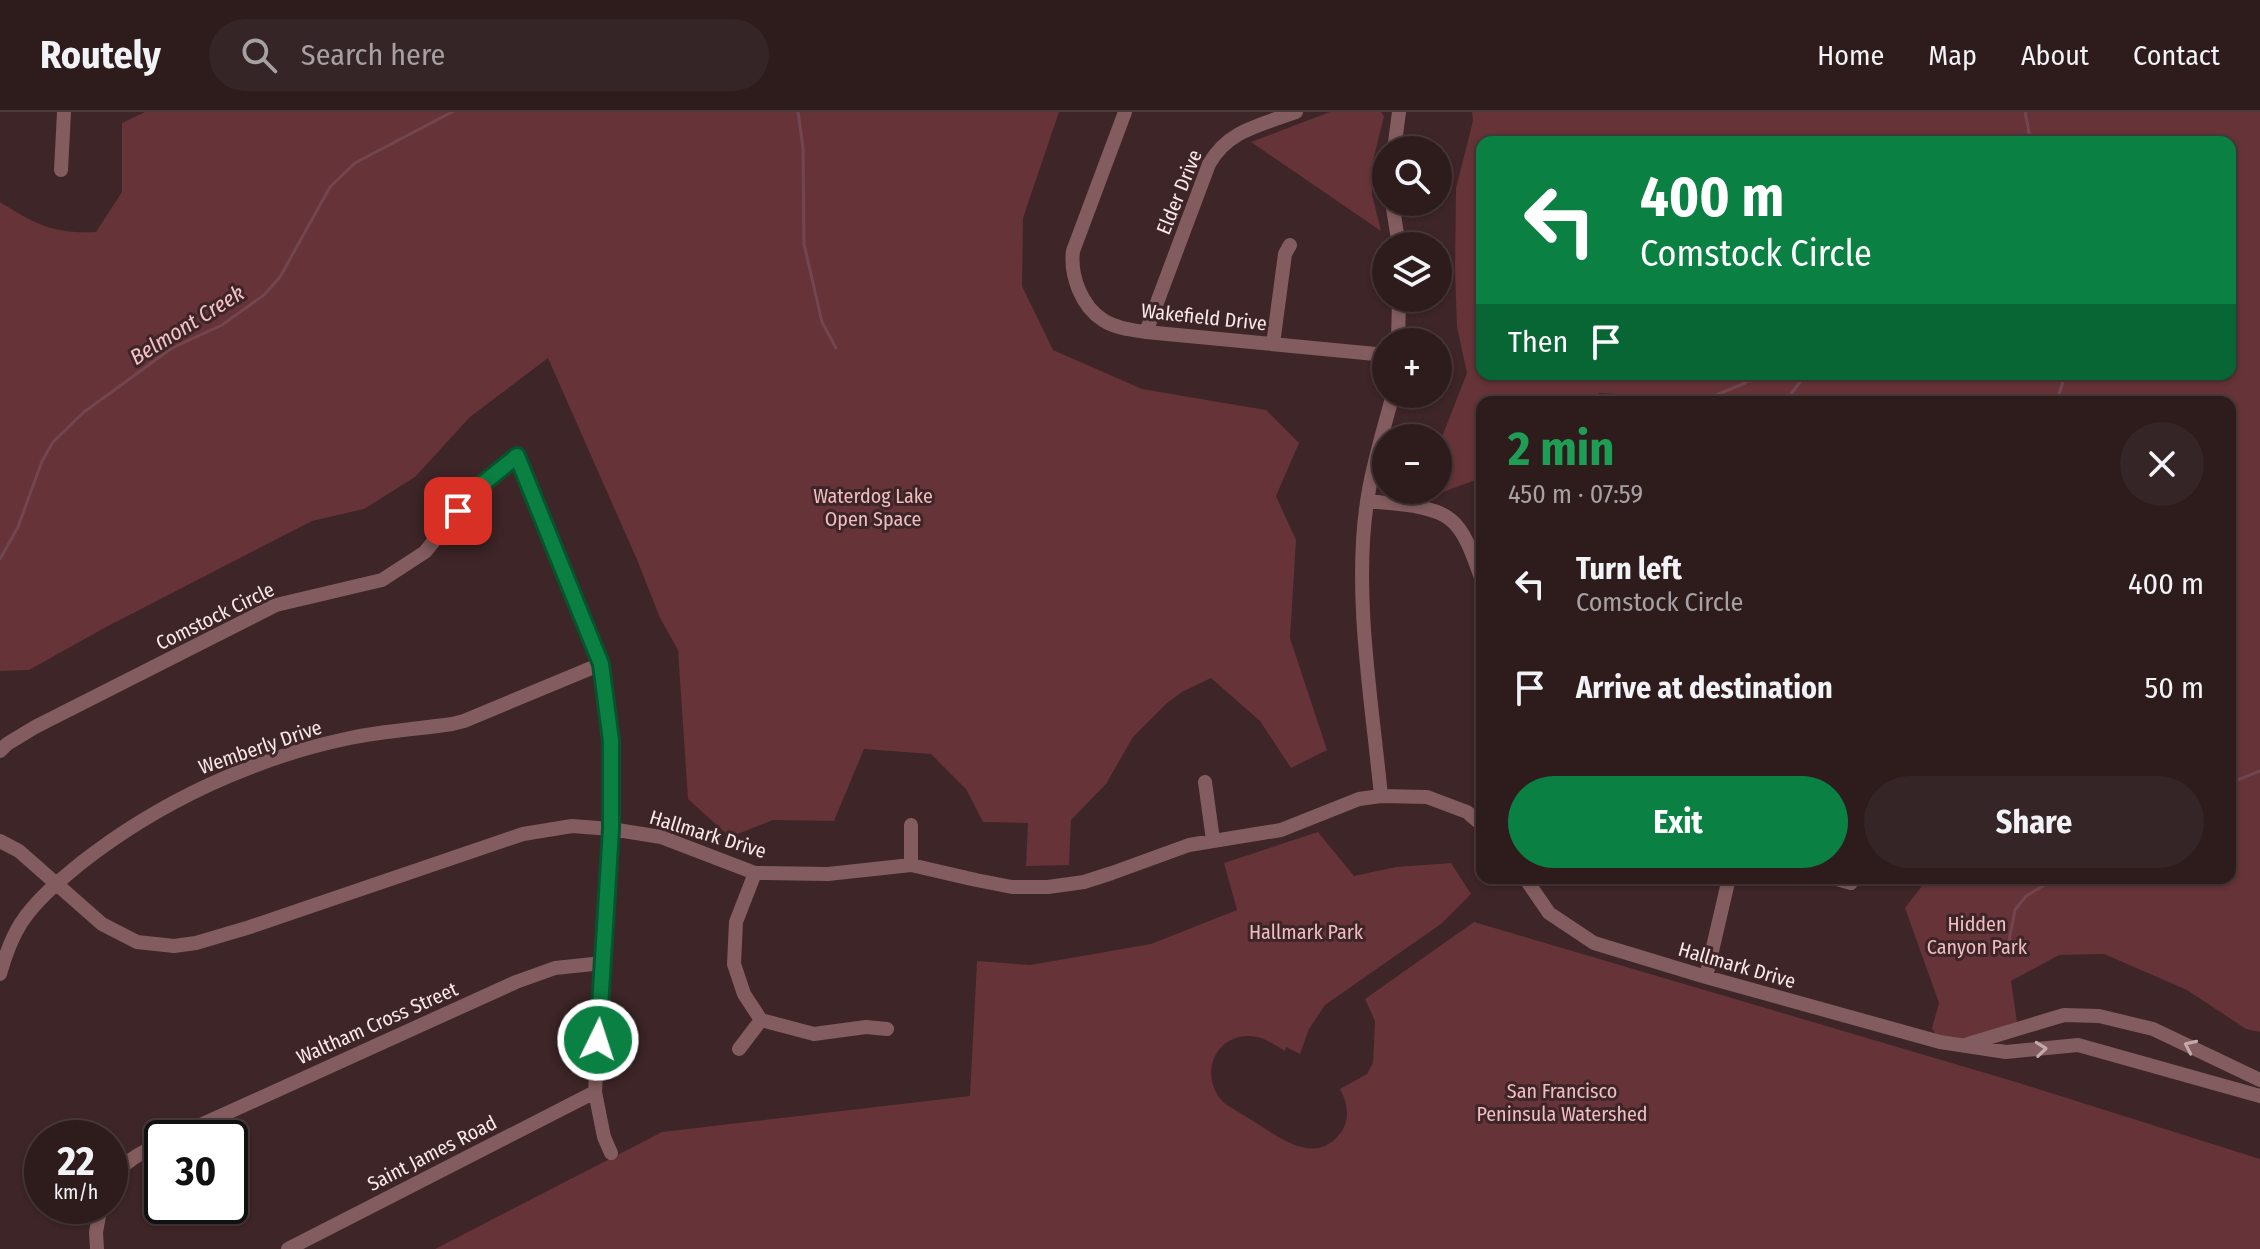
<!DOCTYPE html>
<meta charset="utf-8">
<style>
:root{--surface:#2e1c1d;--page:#362526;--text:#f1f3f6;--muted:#a7a1a4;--line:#493a3b;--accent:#0b8043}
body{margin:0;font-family:"Fira Sans Condensed",sans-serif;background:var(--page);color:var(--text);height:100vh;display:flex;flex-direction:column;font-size:30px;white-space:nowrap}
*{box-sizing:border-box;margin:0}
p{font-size:26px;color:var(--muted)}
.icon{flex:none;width:44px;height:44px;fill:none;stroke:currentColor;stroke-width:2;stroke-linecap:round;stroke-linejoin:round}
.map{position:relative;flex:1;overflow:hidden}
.details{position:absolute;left:1476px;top:284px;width:760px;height:488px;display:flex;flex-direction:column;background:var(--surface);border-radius:16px;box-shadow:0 2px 6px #0004,0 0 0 2px var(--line)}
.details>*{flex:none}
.guide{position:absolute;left:1476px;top:24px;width:760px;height:244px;border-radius:16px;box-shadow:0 2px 6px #0004,0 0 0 2px var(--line);background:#0b8043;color:#fff;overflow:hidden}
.tools{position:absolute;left:1372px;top:24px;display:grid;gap:16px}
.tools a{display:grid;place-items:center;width:80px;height:80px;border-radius:50%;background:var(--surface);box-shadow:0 2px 6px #0004,0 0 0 2px var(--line);font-size:40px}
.speed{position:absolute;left:24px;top:1008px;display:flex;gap:16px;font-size:40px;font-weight:700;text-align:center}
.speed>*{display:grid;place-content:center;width:104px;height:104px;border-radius:50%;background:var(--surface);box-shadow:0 2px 6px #0004,0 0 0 2px var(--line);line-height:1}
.speed small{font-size:20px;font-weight:400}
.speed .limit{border:4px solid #111;border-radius:12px;background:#fff;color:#111}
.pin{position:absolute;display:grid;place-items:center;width:68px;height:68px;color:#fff;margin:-34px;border-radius:16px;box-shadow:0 4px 12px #0006}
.me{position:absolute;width:88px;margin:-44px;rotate:4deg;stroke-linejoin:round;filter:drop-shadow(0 0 6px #0008)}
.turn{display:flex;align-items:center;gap:28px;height:168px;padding:0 32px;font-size:36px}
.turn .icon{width:104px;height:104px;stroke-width:2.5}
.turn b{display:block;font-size:56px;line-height:68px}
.then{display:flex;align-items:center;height:76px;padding:0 32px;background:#0003;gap:16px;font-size:30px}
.round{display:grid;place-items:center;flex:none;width:84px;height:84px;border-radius:42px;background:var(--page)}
.overview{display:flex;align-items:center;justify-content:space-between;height:136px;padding:0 32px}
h1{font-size:48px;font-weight:700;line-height:60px;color:#1e9e55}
.primary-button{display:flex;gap:16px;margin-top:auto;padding:16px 32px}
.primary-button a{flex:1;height:92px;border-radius:48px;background:var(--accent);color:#fff;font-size:32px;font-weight:700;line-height:92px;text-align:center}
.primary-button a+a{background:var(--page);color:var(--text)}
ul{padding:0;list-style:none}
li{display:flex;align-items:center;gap:24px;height:104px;padding:0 32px}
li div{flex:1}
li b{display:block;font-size:30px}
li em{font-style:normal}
header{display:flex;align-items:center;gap:48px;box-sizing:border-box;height:112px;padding:0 40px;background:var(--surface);border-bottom:2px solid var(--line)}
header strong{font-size:38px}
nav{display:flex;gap:44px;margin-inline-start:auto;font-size:28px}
.search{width:560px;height:72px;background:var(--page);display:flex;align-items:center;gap:20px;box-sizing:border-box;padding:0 28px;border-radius:44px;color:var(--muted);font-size:30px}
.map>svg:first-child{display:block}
.green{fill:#653338;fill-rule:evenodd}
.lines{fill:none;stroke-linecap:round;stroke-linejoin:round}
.stream{stroke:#73464f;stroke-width:3}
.minor{stroke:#825c5e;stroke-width:14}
.oneway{stroke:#c4a9aa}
.route-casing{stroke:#07532c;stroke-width:20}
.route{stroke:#0b8043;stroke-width:14}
.labels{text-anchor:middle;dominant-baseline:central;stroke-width:6;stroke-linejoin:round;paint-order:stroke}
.street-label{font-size:20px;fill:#fae8e9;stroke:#3e2527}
.park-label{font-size:20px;fill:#f0bec1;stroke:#3e2527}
.water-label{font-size:22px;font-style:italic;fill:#f5c3c7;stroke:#3e2527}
</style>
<header>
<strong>Routely</strong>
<div class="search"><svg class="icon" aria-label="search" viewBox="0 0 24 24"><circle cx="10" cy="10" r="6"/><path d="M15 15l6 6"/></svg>Search here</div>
<nav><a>Home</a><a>Map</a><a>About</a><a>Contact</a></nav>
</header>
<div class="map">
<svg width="2260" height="1137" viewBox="0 0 2260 1137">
<rect width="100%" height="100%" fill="#3e2527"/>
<path class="green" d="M 145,0 L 1059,0 L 1023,106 L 1022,174 L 1053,238 L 1142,277 L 1266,298 L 1299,331 L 1276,384 L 1296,428 L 1290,526 L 1327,638 L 1291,656 L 1260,609 L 1211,566 L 1182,580 L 1167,591 L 1133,625 L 1106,672 L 1071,708 L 1069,753 L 1026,754 L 1028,711 L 983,710 L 966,677 L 931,642 L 864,637 L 834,709 L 773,708 L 730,725 L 688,687 L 678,538 L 660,506 L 638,450 L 548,246 L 470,305 L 415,365 L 364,397 L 312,409 L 108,514 L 29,558 L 0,559 L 0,90 C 35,112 53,122 96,120 L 122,80 L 122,11 Z
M 1330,0 L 1381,0 L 1384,4 L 1372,53 L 1372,83 L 1381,119 L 1251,30 Z
M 1472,0 L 2260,0 L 2260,920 L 2246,917 L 2187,878 L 2104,842 L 2059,843 L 2011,869 L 2018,917 L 1964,933 L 1940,930 L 1932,916 L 1939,891 L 1905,796 L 1928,766 L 2230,766 L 2230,290 L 1634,290 L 1633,283 L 1599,281 L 1592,290 L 1482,290 L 1482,371 L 1473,369 L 1440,381 L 1440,330 L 1467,261 L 1457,215 L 1455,158 L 1456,76 L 1473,9 ZM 1482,30 L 2230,30 L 2230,262 L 1482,262 Z
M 1318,720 L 1354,764 L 1396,755 L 1451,751 L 1471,782 L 1441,812 L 1325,893 L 1309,917 L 1300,942 L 1286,935 L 1285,939 C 1276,934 1267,927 1257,925 C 1217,917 1196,963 1224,991 C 1236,999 1249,1006 1261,1014 C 1285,1029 1315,1051 1339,1023 C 1351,1009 1348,992 1340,977 L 1367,962 L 1373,951 L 1375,909 L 1365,887 L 1474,810 L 2016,970 L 2260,1047 L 2260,1137 L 435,1137 L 662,1020 L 970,984 L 977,849 L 1030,853 L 1151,832 L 1237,798 L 1224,751 Z"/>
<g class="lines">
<path class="stream" d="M 798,0 L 803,36 L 804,132 L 822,210 L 836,236
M 2025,0 L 2031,30
M 1702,289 L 1745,271 L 1758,262
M 1785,290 L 1806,262
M 2057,290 L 2065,262
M 0,447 L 18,415 L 42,349 L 53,330 L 84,300 L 172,236 L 222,213 L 264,183 L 280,165 L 330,75 L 355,51 L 452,0
M 2230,671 L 2260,659
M 2009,829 L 2015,798 L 2026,784 L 2056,766"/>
<path class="minor" d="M 1125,0 L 1073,139 C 1070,163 1081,194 1103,208 C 1115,216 1132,218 1146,220 L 1386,243
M 1394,38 L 1399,0
M 61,58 L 64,0
M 1392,90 L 1399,134
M 1146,220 L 1209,52 C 1228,18 1261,13 1296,0
M 1398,230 L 1399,186
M 1273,232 L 1285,142 L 1290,133
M 1367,389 C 1391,392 1433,392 1451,408 C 1467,421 1475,450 1482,468
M 0,639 L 7,632 L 35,615 L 276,493 L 382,468 L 425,440 L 475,378 L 517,344 L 601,552 L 611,629 L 611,717 L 595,980 L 604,1025 L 611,1041
M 1205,670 L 1213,728
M 1381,684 C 1372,590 1353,482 1367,390 C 1372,353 1384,317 1393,282
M 911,713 L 911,753
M 0,729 L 19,739 L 102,812 L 137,830 L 174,834 L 196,831 L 250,815 L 523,722 L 572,714 L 611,717 L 661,725 L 755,761 L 828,762 L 911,753 L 976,768 L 1012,775 L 1048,775 L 1084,770 L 1112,761 L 1189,733 L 1281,718 L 1359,687 L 1381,684 L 1427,685 L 1467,700 L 1482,713
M 1525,766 L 1549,801 L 1594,831 L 1706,865 L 1940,930 L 2006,940 L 2078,933 L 2260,984
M 1833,766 L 1851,771 L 1854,766
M 0,862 C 5,844 11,827 21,811 C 36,788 59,769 81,751 C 159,690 253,646 350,626 C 383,619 418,617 452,612 L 464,609 L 601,552
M 1706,865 L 1729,766
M 761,908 L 814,922 L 866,915 L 887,917
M 1968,932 L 2064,903 L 2099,904 L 2153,917 L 2260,968
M 739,937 L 761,908 L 744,882 L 734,852 L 736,810 L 755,761
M 172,1026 L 516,870 L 555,856 L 603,851
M 110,1070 C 122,1050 142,1040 162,1031
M 97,1137 L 96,1120 L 101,1094
M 288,1137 L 595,980"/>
</g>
<defs><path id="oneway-chevron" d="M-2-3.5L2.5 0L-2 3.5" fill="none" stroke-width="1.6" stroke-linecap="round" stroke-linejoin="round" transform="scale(2)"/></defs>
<g class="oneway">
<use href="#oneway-chevron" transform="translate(2190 934) rotate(-155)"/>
<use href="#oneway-chevron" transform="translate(2041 937) rotate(-6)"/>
</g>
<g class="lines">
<g class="route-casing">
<path id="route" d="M 458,399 L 475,378 L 517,344 L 601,552 L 611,629 L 611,717 L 598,928"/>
</g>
<use href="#route" class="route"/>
</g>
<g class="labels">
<g class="street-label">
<text transform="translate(1179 80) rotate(-68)">Elder Drive</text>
<text transform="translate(1204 205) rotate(6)">Wakefield Drive</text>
<text transform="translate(215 504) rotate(-26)">Comstock Circle</text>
<text transform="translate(260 635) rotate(-19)">Wemberly Drive</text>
<text transform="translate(708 722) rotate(17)">Hallmark Drive</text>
<text transform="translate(1737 853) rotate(16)">Hallmark Drive</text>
<text transform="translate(377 911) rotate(-24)">Waltham Cross Street</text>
<text transform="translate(432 1041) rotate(-27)">Saint James Road</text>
</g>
<g class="park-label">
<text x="873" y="384">Waterdog Lake<tspan x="873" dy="23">Open Space</tspan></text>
<text x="1977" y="812">Hidden<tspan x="1977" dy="23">Canyon Park</tspan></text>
<text x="1306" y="820">Hallmark Park</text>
<text x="1562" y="979">San Francisco<tspan x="1562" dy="23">Peninsula Watershed</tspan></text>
</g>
<g class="water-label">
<text transform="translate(187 213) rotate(-32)">Belmont Creek</text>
</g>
</g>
</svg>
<div class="tools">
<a><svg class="icon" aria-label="search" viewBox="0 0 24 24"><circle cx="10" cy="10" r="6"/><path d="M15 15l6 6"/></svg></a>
<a><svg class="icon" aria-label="layers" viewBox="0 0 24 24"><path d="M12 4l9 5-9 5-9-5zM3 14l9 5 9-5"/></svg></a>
<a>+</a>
<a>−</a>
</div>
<div class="speed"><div>22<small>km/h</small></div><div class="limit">30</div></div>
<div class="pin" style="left:458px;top:399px;background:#d93025"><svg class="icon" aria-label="arrive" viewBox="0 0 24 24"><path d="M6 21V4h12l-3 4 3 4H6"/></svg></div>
<svg class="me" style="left:598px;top:928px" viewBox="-20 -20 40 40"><circle r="17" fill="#0b8043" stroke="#fff" stroke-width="3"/><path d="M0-11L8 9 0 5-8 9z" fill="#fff"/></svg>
<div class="guide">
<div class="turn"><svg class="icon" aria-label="left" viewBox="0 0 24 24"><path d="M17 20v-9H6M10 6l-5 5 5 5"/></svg><div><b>400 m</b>Comstock Circle</div></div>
<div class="then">Then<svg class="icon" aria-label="arrive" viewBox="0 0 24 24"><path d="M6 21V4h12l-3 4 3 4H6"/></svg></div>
</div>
<section class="details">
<div class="overview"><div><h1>2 min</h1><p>450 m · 07:59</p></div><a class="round"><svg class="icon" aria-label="close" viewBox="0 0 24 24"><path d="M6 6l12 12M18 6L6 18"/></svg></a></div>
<ul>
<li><svg class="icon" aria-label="left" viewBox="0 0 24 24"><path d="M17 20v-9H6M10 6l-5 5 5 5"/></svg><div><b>Turn left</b><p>Comstock Circle</p></div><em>400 m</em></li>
<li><svg class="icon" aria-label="arrive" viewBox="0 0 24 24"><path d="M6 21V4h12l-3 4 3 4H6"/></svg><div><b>Arrive at destination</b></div><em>50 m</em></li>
</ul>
<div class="primary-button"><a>Exit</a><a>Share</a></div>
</section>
</div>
